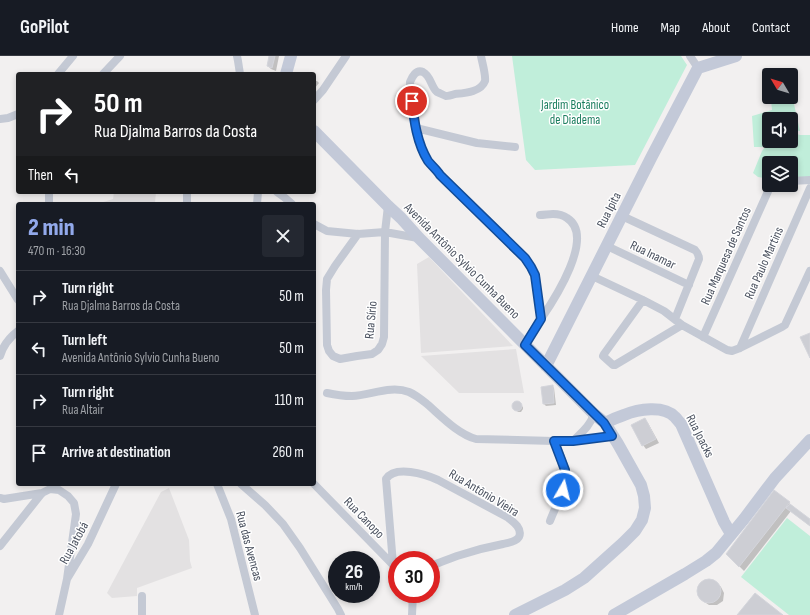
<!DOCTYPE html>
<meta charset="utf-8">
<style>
:root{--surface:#171b24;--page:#242831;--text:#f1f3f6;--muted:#9ea1a6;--line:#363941;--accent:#92a9eb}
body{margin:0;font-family:"Sofia Sans Condensed",sans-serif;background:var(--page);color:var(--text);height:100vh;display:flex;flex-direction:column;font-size:15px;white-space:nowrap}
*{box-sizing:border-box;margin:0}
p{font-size:13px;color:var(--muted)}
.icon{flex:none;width:22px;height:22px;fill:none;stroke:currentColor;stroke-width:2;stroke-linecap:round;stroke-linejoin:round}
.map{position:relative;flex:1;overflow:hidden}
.drawer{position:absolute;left:16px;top:146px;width:300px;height:284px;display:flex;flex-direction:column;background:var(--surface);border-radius:4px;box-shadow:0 2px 6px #0003}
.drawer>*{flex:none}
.guide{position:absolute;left:16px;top:16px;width:300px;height:122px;border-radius:4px;box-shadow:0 2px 6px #0003;background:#202124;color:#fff;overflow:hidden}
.needle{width:26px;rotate:308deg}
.fabs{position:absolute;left:762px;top:12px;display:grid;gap:8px}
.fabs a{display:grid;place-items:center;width:36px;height:36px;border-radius:4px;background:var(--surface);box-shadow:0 2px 6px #0003;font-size:20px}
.speed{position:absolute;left:328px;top:495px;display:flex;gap:8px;font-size:20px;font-weight:700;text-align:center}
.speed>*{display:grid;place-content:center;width:52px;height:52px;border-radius:50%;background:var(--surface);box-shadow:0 2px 6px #0003;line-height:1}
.speed small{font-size:10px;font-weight:400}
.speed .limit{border:6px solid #d22;background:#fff;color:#111}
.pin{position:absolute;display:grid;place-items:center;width:34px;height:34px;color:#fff;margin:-17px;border:2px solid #fff;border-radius:50%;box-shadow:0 1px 4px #0007}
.me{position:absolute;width:44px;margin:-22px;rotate:8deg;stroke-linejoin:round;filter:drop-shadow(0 0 3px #0008)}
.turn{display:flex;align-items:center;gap:14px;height:84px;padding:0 12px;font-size:18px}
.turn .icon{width:52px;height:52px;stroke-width:2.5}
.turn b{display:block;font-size:28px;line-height:34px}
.then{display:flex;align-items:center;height:38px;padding:0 12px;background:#0003;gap:8px;font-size:15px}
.round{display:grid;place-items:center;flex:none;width:42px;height:42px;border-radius:4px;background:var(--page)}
.summary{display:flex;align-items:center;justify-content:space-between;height:68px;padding:0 12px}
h1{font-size:24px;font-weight:800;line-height:30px;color:var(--accent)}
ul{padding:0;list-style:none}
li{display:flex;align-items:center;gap:12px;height:52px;padding:0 12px;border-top:1px solid var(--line)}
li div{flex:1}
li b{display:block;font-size:15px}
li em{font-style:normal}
header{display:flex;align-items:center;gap:24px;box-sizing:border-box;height:56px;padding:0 20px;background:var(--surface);border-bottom:1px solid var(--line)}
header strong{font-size:19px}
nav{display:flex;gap:22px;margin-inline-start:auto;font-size:14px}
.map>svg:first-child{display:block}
.education{fill:#e3e1e2}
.green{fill:#c0eeda}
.shadow{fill:#0003}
.building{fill:#cdced4;stroke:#d4d5db}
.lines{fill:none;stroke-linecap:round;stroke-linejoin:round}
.street{stroke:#c4c9d4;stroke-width:8}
.secondary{stroke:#c3c9d8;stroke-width:12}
.route-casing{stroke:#114b97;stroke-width:10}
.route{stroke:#1a73e8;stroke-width:7}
.labels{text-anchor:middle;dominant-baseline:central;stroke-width:3;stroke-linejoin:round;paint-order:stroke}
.park-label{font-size:13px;fill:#1a7d5e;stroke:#fff}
.street-label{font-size:13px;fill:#484f5d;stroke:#fff}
</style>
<header>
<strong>GoPilot</strong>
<nav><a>Home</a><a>Map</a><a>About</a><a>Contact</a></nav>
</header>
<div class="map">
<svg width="810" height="559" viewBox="0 0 810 559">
<rect width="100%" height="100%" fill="#f2f0f0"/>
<path class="education" d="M 114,136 L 156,136 L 155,147 L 170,148 L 97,148 L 113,143 Z
M 429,201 L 513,290 L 421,297 L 417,208 Z
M 516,293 L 524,337 L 459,337 L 421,300 Z
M 169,432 L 189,484 L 190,505 L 192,512 L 137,532 L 137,540 L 112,542 L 107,537 L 161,436 Z"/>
<path class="green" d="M 512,0 L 681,0 L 687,9 L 635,109 L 535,114 L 526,104 Z
M 792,39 L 800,75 L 791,74 L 791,63 L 769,63 L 769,84 L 763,91 L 754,91 L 752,60 L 772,54 L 771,44 L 784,41 L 791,41 Z
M 791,76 L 800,79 L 810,79 L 810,122 L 791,122 L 791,107 L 769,107 L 769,123 L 758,121 L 753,117 L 762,95 L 770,85 L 791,85 Z
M 787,462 L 810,480 L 810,559 L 789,559 L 741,521 Z"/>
<path class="shadow" d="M 270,0 L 279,0 L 276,15 L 271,13 L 268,10 Z
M 314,25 L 317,25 L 319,27 L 314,33 Z
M 552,330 L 554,332 L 556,349 L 546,350 L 544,348 L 542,331 Z
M 515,346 L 517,346 L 523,351 L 523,353 L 521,356 L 518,356 L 514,352 L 513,349 Z
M 645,363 L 648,367 L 659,387 L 646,393 L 643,389 Z
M 789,447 L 810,465 L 810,470 L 791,455 L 744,515 L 727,498 Z
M 707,524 L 714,525 L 717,527 L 721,531 L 724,537 L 723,545 L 717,549 L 709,549 L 706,547 L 702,543 L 699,537 L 699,530 L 701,527 Z"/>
<path class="building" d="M 269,0 L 275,0 L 272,12 L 267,10 Z
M 810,277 L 810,302 L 800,281 Z
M 553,329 L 554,347 L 543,348 L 541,331 Z
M512 350a5 5 0 1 1 10 0a5 5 0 1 1-10 0Z
M 645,362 L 656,383 L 642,390 L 631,369 Z
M 774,434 L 790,446 L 739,511 L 726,498 Z
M 790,448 L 810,463 L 810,470 L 786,452 Z
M697 535a12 12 0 1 1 24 0a12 12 0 1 1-24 0Z
M 755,537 L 783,559 L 737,559 Z"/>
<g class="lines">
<path class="street" d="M 237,0 L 238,5 L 240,18
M 481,0 C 482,6 486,19 485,25 C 481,36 465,37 455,38 C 452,39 449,40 446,40 C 443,39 440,37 437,36 C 431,31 431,20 423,16 C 416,13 412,21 410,26 C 411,50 415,84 428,105 C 432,110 437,114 441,119 L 525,202 L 531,211 L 535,219 L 541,263 L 525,289
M 690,0 L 698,12
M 58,18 L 73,0
M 103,18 L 120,0
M 314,44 L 323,34 L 346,0
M 0,63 L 8,62 L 18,58
M 416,72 L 477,87 L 515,91
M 791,125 L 810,124
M 49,136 L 49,148
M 187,136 L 187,148
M 277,136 L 284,141 L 292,148
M 257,148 L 258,136
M 540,159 C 544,159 549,158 553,158 C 558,158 563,159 567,162 C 596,180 554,244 541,263
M 622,160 L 695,194 C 698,197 699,199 699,203 L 675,263
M 314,168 L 327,175 L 358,178 L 385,176 L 418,182
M 358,178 L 335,210 L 327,223 L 326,234 L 327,289 L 329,295 L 333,300 L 340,303 L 357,300 L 372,298 L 378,294 L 382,288 L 384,281 L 385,176 L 388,150
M 607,190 L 689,229
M 0,215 L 18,244
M 592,220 L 643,244 L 664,255 L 682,269 L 727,294 L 732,295 L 740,292 L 782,271 L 785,269 L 810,215
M 643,244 L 604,298 L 603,300 L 613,309 L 615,309 L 682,269
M 703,281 L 769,133 L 772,129
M 740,292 L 810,132
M 0,300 C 3,290 10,281 18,275
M 327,337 C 336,339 344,340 352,340 C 371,339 391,329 409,336 C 416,339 422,344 427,348 C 442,361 458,378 476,383 L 554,385 L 573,385 L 613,380
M 573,385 C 582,376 590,370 594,358
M 217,428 L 231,463 L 255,559
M 241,428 L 265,449 L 283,468 L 300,492 L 338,553 L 341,559
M 314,428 L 397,513
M 0,442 L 4,443 L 42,437
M 550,465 C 555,451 568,429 565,415 C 564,405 558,394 554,385
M 0,490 L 42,437 L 50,433 L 59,434 L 68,440 L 74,447 L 76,458 L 67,523
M 393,508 L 386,423 C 395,409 425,418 438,424 L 507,461 C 512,465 523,472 519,481 C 516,486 508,487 503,488 C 487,491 472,495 457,500 C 449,503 440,506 431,510
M 142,540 L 142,559
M 59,559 L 67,523 L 88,488 L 116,428
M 412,559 L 413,538"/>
<path class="secondary" d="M 286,18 L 291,0
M 314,75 L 388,150 L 401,162 L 419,182 L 594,358 L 605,367 L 618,388 L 641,429 L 644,440 L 645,452 L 642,464 L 635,475 L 623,487 L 584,522 L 565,534 L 515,559
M 546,310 L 651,102 L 698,12 L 736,0
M 605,367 C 611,364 618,361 624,359 C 638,353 664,349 675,361 C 677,363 679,366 681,368 L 724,466 L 731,478
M 614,559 L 685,518 L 706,505 L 716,497 L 744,463 L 775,422 L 810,384"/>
</g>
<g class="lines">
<g class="route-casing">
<path id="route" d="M 412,45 C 414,65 417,87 428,105 C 432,110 437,114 440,119 L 525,202 L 531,211 L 535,219 L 541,263 L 525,289 L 604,367 L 612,380 L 573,385 L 554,385 L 565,414 L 566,423 L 563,434"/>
</g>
<use href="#route" class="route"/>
</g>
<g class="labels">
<g class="park-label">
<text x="575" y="49">Jardim Botânico<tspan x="575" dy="15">de Diadema</tspan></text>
</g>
<g class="street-label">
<text transform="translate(609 154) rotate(-63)">Rua Ipita</text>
<text transform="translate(653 199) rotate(26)">Rua Inamar</text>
<text transform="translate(726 200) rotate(-66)">Rua Marquesa de Santos</text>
<text transform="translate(462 205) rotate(45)">Avenida Antônio Sylvio Cunha Bueno</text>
<text transform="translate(764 207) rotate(-66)">Rua Paulo Martins</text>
<text transform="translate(371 264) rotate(-85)">Rua Sírio</text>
<text transform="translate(700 380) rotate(63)">Rua Joacks</text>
<text transform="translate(484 437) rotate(31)">Rua Antônio Vieira</text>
<text transform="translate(364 462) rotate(46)">Rua Canopo</text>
<text transform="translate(74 487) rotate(-61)">Rua Jatobá</text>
<text transform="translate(249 490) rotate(75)">Rua das Avencas</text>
</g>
</g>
</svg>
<div class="fabs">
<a><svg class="needle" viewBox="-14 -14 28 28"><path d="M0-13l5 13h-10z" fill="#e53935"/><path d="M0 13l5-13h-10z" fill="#9ea1a6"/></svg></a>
<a><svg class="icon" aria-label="sound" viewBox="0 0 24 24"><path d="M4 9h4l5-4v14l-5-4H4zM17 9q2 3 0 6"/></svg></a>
<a><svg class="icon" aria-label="layers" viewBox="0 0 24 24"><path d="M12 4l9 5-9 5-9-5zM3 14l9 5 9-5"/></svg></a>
</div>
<div class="speed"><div>26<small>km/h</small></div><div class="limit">30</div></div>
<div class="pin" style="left:412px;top:45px;background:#d93025"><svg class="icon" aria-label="arrive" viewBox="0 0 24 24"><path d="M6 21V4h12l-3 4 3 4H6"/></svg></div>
<svg class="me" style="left:563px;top:434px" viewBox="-20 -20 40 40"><circle r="17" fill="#1a73e8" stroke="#fff" stroke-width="3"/><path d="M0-11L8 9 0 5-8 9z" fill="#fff"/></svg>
<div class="guide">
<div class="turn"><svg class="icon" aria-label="right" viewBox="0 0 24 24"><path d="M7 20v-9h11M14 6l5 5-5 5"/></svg><div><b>50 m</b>Rua Djalma Barros da Costa</div></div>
<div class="then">Then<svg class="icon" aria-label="left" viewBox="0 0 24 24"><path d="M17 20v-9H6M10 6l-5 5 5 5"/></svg></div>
</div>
<section class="drawer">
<div class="summary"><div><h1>2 min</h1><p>470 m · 16:30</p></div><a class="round"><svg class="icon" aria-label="close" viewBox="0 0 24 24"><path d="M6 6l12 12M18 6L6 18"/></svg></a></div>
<ul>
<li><svg class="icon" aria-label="right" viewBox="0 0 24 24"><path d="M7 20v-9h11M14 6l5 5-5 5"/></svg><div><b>Turn right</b><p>Rua Djalma Barros da Costa</p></div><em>50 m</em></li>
<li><svg class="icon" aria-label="left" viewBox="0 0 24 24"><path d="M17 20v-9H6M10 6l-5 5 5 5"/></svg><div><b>Turn left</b><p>Avenida Antônio Sylvio Cunha Bueno</p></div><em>50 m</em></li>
<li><svg class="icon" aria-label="right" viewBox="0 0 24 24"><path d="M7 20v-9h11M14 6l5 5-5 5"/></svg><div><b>Turn right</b><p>Rua Altair</p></div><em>110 m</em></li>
<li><svg class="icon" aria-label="arrive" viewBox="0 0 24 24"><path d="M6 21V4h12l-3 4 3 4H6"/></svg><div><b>Arrive at destination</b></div><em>260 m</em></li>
</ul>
</section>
</div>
